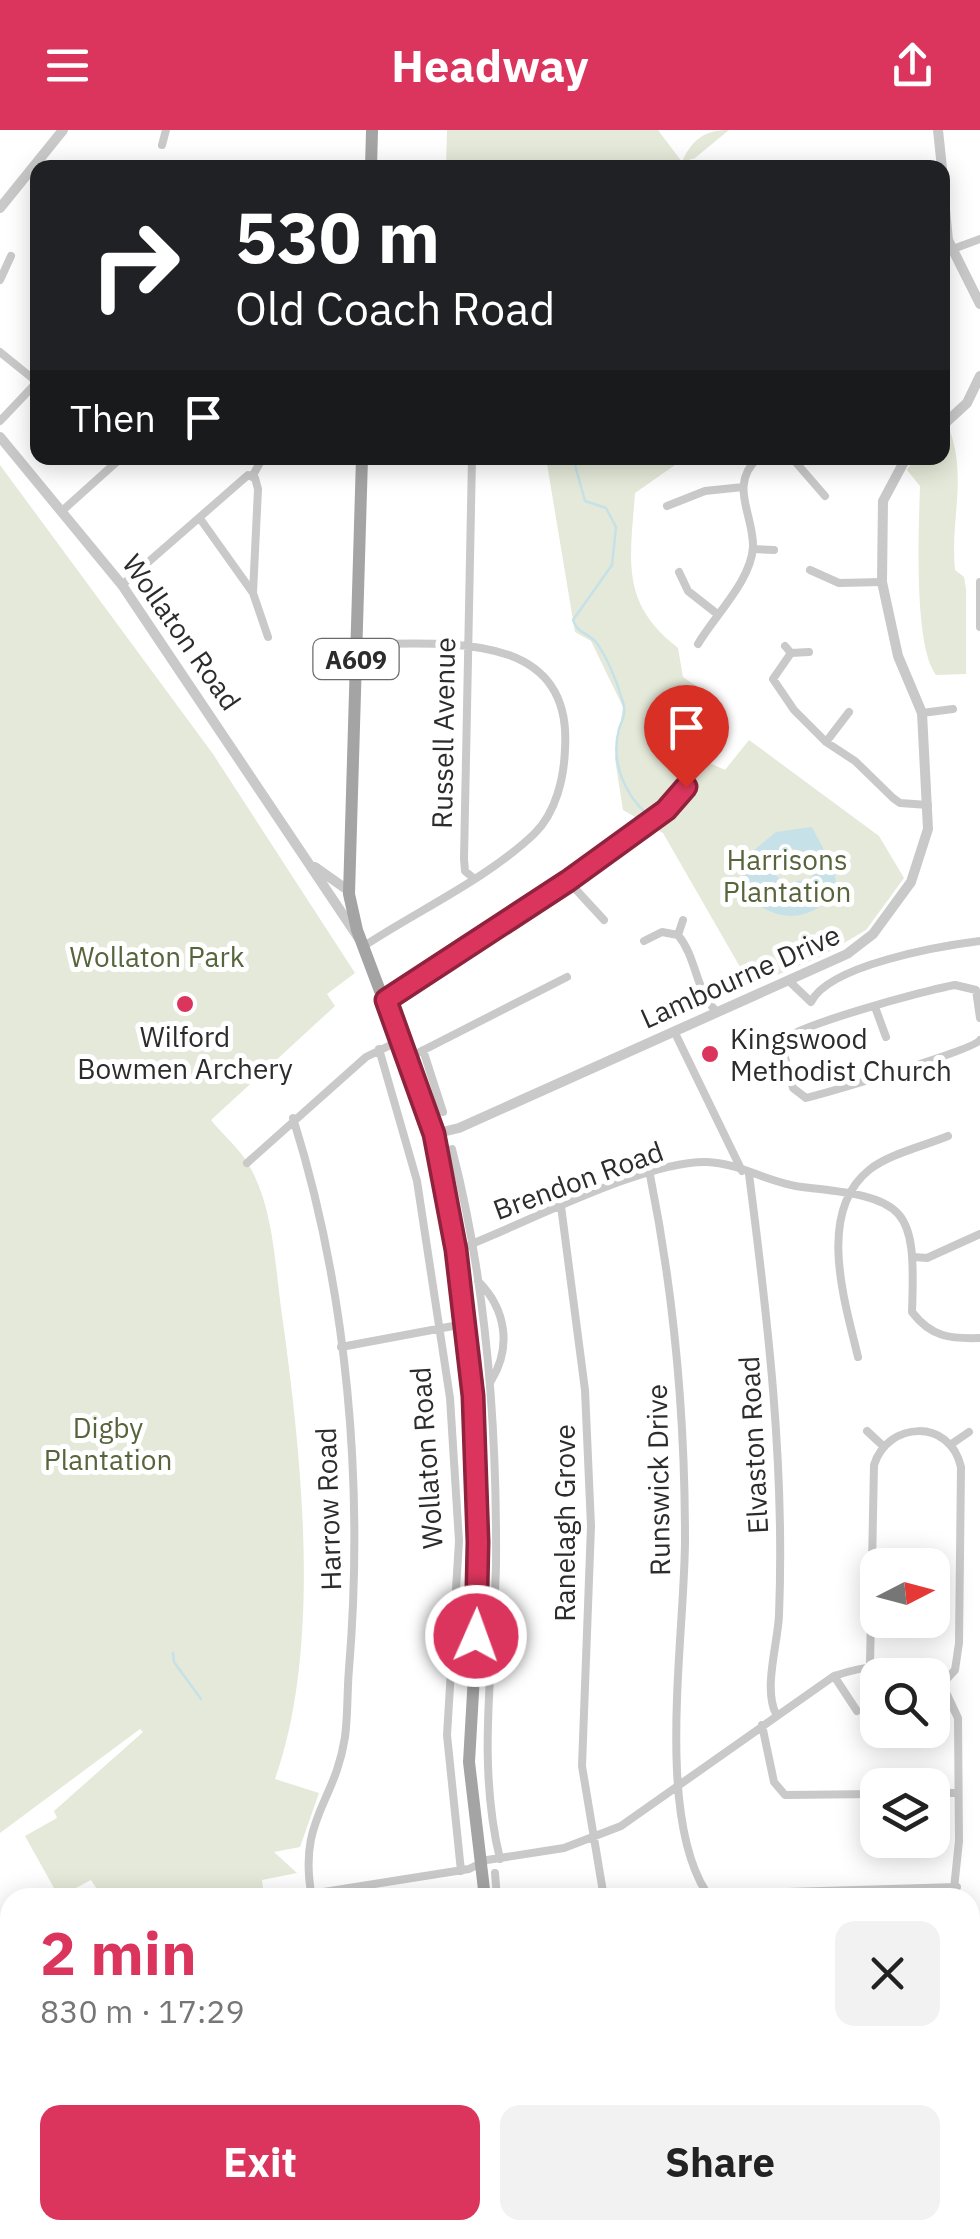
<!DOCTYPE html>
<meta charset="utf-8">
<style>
:root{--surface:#fff;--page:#f2f2f2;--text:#222;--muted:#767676;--accent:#dc355d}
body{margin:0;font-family:"IBM Plex Sans",sans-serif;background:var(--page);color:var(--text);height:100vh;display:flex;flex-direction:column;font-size:38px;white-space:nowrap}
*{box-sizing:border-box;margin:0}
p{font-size:32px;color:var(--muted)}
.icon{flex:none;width:55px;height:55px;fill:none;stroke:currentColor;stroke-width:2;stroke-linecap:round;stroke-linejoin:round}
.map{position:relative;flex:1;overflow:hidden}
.drawer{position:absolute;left:0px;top:1758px;width:980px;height:352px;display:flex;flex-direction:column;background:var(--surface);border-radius:30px 30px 0 0;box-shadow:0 5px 25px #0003}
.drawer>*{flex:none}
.hud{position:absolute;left:30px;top:30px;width:920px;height:305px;border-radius:20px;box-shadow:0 5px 25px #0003;background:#202124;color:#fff;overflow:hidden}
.needle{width:65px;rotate:84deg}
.buttons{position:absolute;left:860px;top:1418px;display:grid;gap:20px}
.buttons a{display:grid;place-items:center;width:90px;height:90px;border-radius:20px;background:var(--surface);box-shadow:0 5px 25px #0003;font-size:50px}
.pin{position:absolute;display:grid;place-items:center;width:85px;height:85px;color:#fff;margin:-102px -42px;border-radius:50% 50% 50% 0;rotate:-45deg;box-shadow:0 0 10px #0007}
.pin .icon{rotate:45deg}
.me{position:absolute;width:110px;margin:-55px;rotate:2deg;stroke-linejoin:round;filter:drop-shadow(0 0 8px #0008)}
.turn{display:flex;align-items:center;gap:35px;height:210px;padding:0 40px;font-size:45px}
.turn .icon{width:130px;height:130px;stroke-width:2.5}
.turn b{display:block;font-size:70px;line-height:85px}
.then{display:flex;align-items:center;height:95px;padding:0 40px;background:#0003;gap:20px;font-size:38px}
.round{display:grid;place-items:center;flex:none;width:105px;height:105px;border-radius:20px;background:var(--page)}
.headline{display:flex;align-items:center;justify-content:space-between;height:170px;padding:0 40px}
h1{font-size:60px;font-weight:700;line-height:75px;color:var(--accent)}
.cta{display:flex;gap:20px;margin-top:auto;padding:20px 40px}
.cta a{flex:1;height:115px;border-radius:20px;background:var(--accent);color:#fff;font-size:40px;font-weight:700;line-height:115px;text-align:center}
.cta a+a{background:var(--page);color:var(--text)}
header{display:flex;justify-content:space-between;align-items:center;height:130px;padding:0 40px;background:var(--accent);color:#fff;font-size:45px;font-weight:700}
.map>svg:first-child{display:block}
.green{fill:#e4e9d9}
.water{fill:#c6e1e8;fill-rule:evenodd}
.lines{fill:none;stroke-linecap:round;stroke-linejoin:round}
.stream{stroke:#c6e1e8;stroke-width:2.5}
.minor{stroke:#c9c9c9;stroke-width:8}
.tertiary{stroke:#c9c9c9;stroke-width:10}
.primary{stroke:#a4a4a4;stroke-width:12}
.route-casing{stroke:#8f223c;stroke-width:25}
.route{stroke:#dc355d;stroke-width:18}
.poi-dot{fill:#dc355d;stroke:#fff;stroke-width:4}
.labels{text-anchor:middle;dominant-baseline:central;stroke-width:10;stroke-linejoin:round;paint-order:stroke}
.shield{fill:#fff;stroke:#6b6b6b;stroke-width:2.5}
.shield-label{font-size:25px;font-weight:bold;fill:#2c2c2c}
.street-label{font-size:28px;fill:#2c2c2c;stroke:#fff}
.park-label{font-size:28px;fill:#56653c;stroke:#fff}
.poi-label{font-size:28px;fill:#2c2c2c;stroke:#fff}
</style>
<header><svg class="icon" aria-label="menu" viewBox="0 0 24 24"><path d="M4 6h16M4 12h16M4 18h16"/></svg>Headway<svg class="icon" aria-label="share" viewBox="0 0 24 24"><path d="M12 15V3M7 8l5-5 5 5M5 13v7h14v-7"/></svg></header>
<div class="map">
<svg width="980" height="2109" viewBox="0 0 980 2109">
<rect width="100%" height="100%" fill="#fff"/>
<path class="green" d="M 447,0 L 658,0 L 682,32 C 692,9 705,0 729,0 L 695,28 L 682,32 L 683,37 L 446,38 Z
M 950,301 C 967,349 950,391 955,440 L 964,447 L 966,459 L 966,544 L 936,545 C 913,515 919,395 920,356 L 907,340 L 915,328 L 942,328 L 943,305 Z
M 546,328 L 685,328 L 635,363 C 630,431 620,473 678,518 L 683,547 L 711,566 L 684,621 L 725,640 L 749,610 L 879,706 L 904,748 L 866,800 L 822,826 L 751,856 L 663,703 L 623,680 L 615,629 L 623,577 L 591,511 L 575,502 Z
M 0,335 L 213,624 L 355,843 L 327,864 L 335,876 L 211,990 C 223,1005 241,1020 250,1037 C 273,1078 275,1133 281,1178 C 301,1319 323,1514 275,1649 L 319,1663 L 300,1717 L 274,1722 L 297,1743 L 262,1750 L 264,1767 L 102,1767 L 91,1750 L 59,1767 L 25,1706 L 57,1688 L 54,1681 L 143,1602 L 140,1599 L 0,1703 Z
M 140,2100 L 229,2100 L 223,2109 L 145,2109 Z"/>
<path class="water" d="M 812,697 L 834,739 L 837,761 C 807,795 779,791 747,768 L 741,731 L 776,702 ZM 789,718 L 814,724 L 816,740 L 811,748 L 790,753 L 777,747 L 774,734 Z"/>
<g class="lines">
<path class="stream" d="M 573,328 L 585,371 L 606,378 L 616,397 L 612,435 L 573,490 C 577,503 586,502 595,511 C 606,524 617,552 622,569 C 627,582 623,588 619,599 C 610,632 625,665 648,685
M 173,1523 L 174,1532 L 201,1569"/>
<path class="minor" d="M 162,15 L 166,0
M 953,119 L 980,109
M 0,150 L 11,126
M 0,222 L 37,252
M 0,291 L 38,251
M 792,328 L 825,366
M 252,347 L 262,329
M 667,376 L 705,361 L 743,357
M 62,381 L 121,328
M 753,419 L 774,420
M 810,440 L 839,453 L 882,452
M 679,442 L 688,461 L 716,483
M 980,452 L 980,497
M 122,455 L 248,345 L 255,348 L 258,359 L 253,463 L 201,390
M 253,463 L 268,507
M 356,514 C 439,515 573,496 565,619 C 564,648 556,682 535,703 C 490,747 417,781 364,816
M 698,514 C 715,485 751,451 753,417 C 754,385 728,355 758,328
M 785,516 L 791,523 L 809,522
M 791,523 L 773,549 L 794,580 L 826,612 L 855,631 L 893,668 L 900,673 L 928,675
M 922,583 L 953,579
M 826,612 L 849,582
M 472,747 L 465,741 L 464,729 L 472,328
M 568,751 L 604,790
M 678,805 L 683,790
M 644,811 L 662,802 L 678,805 C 697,828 695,860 716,881
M 788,850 L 811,872 C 829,835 940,816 980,811
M 386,870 L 568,751 L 666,680 L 709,626
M 875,877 L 886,907
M 980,888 L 976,860 L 955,855 C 930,859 790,897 781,912 L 793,958 L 806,968 C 829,962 974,920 980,910
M 674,901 L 742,1041
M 379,919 L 417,1051 L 450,1268 L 459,1411 L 447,1605 L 461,1741
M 423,920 L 443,982
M 408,928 L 567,847
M 293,988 C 348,1163 364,1356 349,1539 C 347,1561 348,1585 345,1607 C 335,1674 297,1689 312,1768
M 452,1019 C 487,1154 497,1295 496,1434 C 494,1532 476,1631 500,1729
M 247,1033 L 366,927 L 401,910
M 749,1044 C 768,1191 785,1337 779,1485 C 778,1513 763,1559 776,1584
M 650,1045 C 674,1164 685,1287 685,1409 C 685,1505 655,1681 706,1762 L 721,1764 L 957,1757
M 561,1076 L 585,1260 L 591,1396 L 582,1636 L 604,1768
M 456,1120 C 519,1097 644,1030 707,1032 C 739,1033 769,1053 802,1057 C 908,1068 916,1076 912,1182 C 931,1207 950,1209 980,1208
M 914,1127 L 927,1128 L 980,1104
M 478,1151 C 506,1179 512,1217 491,1251
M 341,1217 L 464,1194
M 858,1227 C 845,1172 816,1083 869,1040 C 889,1024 924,1016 948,1006
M 867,1301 L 882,1315
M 950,1315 L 969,1302
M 870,1535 L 874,1335 C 888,1291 950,1288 961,1337 L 959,1513 L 955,1540 L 942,1554
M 834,1546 L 857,1581
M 942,1554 L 958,1588 L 959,1711 L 953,1768
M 762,1595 L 774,1652 L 785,1665 L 878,1664
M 932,1663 L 956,1663
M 495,1743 L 497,1768
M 311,1764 L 469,1739 L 487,1730 L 564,1718 L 621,1696 L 834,1546 C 867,1535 896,1531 928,1545
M 0,1893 L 10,1895
M 970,2006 L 980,1994
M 0,2017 L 10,2021
M 970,2040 L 979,2057
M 128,2100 L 137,2109
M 273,2100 L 276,2109
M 366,2100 L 368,2109
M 230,2109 L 237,2100
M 880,2109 L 898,2100"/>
<path class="tertiary" d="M 938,0 L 942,38
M 942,49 L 948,110 L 980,174
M 0,78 L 63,0
M 942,296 L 967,273 L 980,246
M 0,307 L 122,455 L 358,807
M 315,737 L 349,761
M 434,1004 L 459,998 L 847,824 L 873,804 L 911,752 L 928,699 L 922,583 L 898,526 L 882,452 L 883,371 L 906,328"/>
<path class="primary" d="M 371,38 L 372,0
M 362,328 L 349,764 L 357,800 L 434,1004 L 456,1120 L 473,1266 L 477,1341 L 478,1476 L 469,1632 L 485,1768
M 548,2100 L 550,2109"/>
</g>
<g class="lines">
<g class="route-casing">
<path id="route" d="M 476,1506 L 478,1412 L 473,1266 L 456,1120 L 434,1004 L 386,870 L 568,751 L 666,680 L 686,657"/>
</g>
<use href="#route" class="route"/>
</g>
<g class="poi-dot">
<circle cx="185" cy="874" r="10"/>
<circle cx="710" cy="924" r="10"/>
</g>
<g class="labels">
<rect class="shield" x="313.5" y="509" width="85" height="40" rx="8"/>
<g class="shield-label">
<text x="356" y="529">A609</text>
</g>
<g class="street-label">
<text transform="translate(182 502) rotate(55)">Wollaton Road</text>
<text transform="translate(443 603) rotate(-89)">Russell Avenue</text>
<text transform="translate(740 846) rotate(-24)">Lambourne Drive</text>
<text transform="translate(578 1050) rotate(-20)">Brendon Road</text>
<text transform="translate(753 1315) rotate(-93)">Elvaston Road</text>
<text transform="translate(426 1328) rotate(-94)">Wollaton Road</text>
<text transform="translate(658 1350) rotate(-91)">Runswick Drive</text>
<text transform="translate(328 1379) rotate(-92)">Harrow Road</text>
<text transform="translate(564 1393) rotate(-90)">Ranelagh Grove</text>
</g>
<g class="park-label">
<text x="787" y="729">Harrisons<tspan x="787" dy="32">Plantation</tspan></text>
<text x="157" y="826">Wollaton Park</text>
<text x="108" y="1297">Digby<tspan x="108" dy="32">Plantation</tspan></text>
</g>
<g class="poi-label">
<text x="185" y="906">Wilford<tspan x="185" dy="32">Bowmen Archery</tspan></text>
<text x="730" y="908" text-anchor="start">Kingswood<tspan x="730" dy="32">Methodist Church</tspan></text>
</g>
</g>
</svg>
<div class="buttons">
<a><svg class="needle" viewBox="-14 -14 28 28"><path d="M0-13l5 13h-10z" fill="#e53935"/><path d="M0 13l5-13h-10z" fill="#767676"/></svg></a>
<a><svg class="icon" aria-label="search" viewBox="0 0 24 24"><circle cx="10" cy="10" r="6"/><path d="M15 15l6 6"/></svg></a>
<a><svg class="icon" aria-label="layers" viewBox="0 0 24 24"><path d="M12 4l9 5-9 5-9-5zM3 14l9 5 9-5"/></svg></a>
</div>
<div class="pin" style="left:686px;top:657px;background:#d93025"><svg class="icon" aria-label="arrive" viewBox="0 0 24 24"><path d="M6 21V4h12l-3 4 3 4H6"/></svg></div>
<svg class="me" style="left:476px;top:1506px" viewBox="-20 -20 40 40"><circle r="17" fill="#dc355d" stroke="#fff" stroke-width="3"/><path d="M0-11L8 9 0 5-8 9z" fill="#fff"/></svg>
<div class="hud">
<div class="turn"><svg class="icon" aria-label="right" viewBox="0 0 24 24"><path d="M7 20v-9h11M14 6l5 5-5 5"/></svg><div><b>530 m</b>Old Coach Road</div></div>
<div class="then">Then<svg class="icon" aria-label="arrive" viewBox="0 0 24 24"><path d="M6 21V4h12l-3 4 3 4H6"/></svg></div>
</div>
<section class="drawer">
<div class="headline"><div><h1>2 min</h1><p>830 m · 17:29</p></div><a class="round"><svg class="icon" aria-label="close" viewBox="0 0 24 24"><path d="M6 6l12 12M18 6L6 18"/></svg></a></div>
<div class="cta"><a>Exit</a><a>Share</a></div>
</section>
</div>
